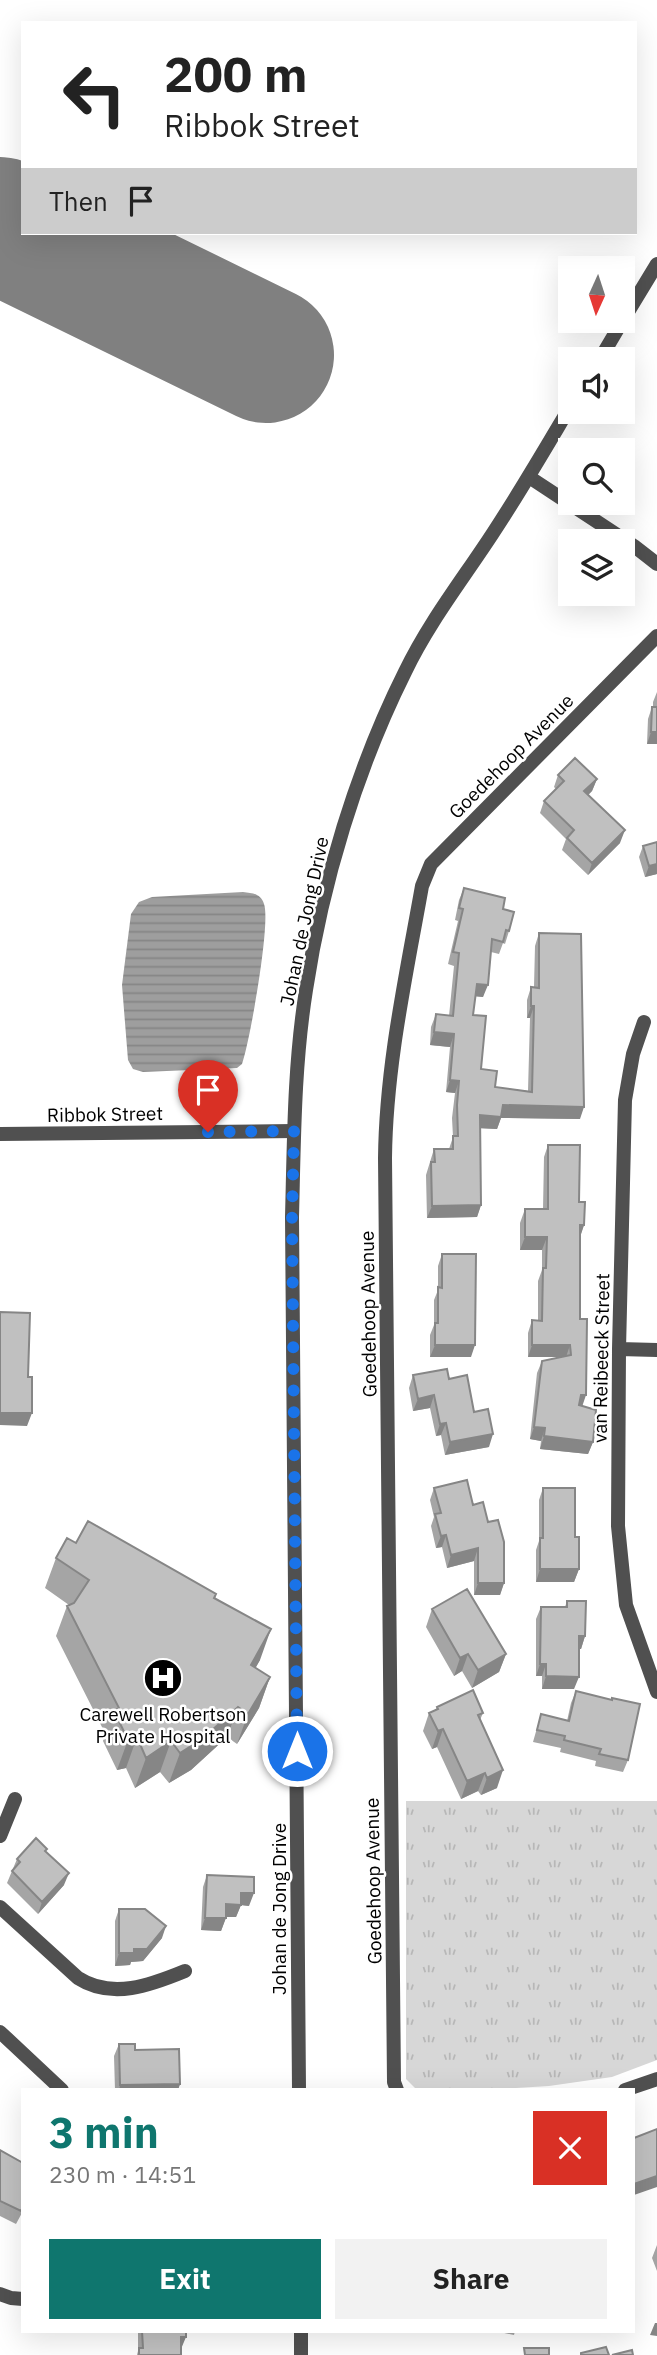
<!DOCTYPE html>
<meta charset="utf-8">
<style>
:root{--surface:#fff;--page:#f2f2f2;--text:#222;--muted:#767676;--accent:#0f766e}
body{margin:0;font-family:"IBM Plex Sans",sans-serif;background:var(--page);color:var(--text);height:100vh;display:flex;flex-direction:column;font-size:26px;white-space:nowrap}
*{box-sizing:border-box;margin:0}
p{font-size:23px;color:var(--muted)}
.icon{flex:none;width:38px;height:38px;fill:none;stroke:currentColor;stroke-width:2;stroke-linecap:round;stroke-linejoin:round}
.map{position:relative;flex:1;overflow:hidden}
.drawer{position:absolute;left:21px;top:2088px;width:614px;height:245px;display:flex;flex-direction:column;background:var(--surface);border-radius:0px;box-shadow:0 7px 28px #0002}
.drawer>*{flex:none}
.top-card{position:absolute;left:21px;top:21px;width:616px;height:214px;border-radius:0px;box-shadow:0 7px 28px #0002;background:#fff;color:var(--text);overflow:hidden}
.needle{width:46px;rotate:183deg}
.buttons{position:absolute;left:558px;top:256px;display:grid;gap:14px}
.buttons a{display:grid;place-items:center;width:77px;height:77px;border-radius:0px;background:var(--surface);box-shadow:0 7px 28px #0002;font-size:35px}
.pin{position:absolute;display:grid;place-items:center;width:60px;height:60px;color:#fff;margin:-72px -30px;border-radius:50% 50% 50% 0;rotate:-45deg;box-shadow:0 0 7px #0007}
.pin .icon{rotate:45deg}
.me{position:absolute;width:77px;margin:-38px;rotate:0deg;stroke-linejoin:round;filter:drop-shadow(0 0 5px #0008)}
.turn{display:flex;align-items:center;gap:24px;height:147px;padding:0 28px;font-size:32px}
.turn .icon{width:91px;height:91px;stroke-width:2.5}
.turn b{display:block;font-size:49px;line-height:60px}
.then{display:flex;align-items:center;height:66px;padding:0 28px;background:#0003;gap:14px;font-size:26px}
.round{display:grid;place-items:center;flex:none;width:74px;height:74px;border-radius:0px;background:var(--page)}
.head{display:flex;align-items:center;justify-content:space-between;height:119px;padding:0 28px}
h1{font-size:42px;font-weight:700;line-height:52px;color:var(--accent)}
.cta{display:flex;gap:14px;margin-top:auto;padding:14px 28px}
.cta a{flex:1;height:80px;border-radius:0px;background:var(--accent);color:#fff;font-size:28px;font-weight:700;line-height:80px;text-align:center}
.cta a+a{background:var(--page);color:var(--text)}
.map>svg:first-child{display:block}
.park{fill:url(#park-tufts)}
.water{fill:url(#water-rules)}
.lines{fill:none;stroke-linecap:round;stroke-linejoin:round}
.runway{stroke:#808080;stroke-width:136}
.minor{stroke:#505050;stroke-width:14}
.tertiary{stroke:#505050;stroke-width:14}
.wall{fill:#a5a5a5}
.shaded-wall{fill:#868686}
.building{fill:#c0c0c0;stroke:#868686;stroke-width:2}
.route{stroke:#1a73e8;stroke-width:12;stroke-dasharray:0 21.6}
.labels{text-anchor:middle;dominant-baseline:central;stroke-width:5;stroke-linejoin:round;paint-order:stroke}
.street-label{font-size:19px;fill:#000;stroke:#fff}
.poi-label{font-size:19px;fill:#000;stroke:#fff}
</style>
<div class="map">
<svg width="657" height="2355" viewBox="0 0 657 2355">
<defs>
<pattern id="park-tufts" width="24" height="20" patternUnits="userSpaceOnUse" patternTransform="scale(1.75)"><rect width="24" height="20" fill="#d7d7d7"/><path d="M3 7l-1-3M5 7V3M7 7l1-3M15 17l-1-3M17 17v-4M19 17l1-3" fill="none" stroke="#b7b7b7"/></pattern>
<pattern id="water-rules" width="6" height="5" patternUnits="userSpaceOnUse" patternTransform="scale(1.75)"><rect width="6" height="5" fill="#9e9e9e"/><path d="M0 2.5h6" fill="none" stroke="#868686"/></pattern>
</defs>
<rect width="100%" height="100%" fill="#fff"/>
<path class="park" d="M 406,1801 L 657,1801 L 657,2060 L 612,2077 L 549,2086 L 499,2089 L 416,2089 L 406,2079 Z"/>
<path class="water" d="M 243,892 C 253,893 261,894 264,904 C 271,922 250,1041 242,1064 L 237,1068 L 143,1072 L 133,1069 L 128,1060 L 122,985 L 131,914 L 139,902 L 152,897 Z"/>
<g class="lines">
<path class="runway" d="M 0,225 L 266,355"/>
<path class="minor" d="M 529,477 L 634,546 L 657,564
M 644,1022 L 633,1054 L 625,1100 L 619,1349 L 618,1526 L 626,1605 L 657,1692
M 0,1134 L 294,1131
M 619,1349 L 657,1350
M 0,1836 L 15,1799
M 0,1907 L 78,1978 C 112,2000 151,1985 185,1971
M 0,2032 L 62,2090
M 397,2090 L 394,2082 L 385,1158 C 386,1066 406,976 422,886 L 431,864 L 657,636
M 625,2090 L 657,2079
M 0,2294 L 11,2298 L 23,2299"/>
<path class="tertiary" d="M 623,320 L 657,264
M 600,359 L 623,320
M 299,2090 L 292,1217 C 294,1141 294,1065 306,990 C 322,883 357,768 405,672 C 429,622 463,579 493,533 C 520,492 545,449 570,407
M 301,2331 L 301,2355"/>
</g>
<path class="wall" d="M 657,692 L 657,744 L 647,744 L 648,719 L 652,707 L 653,707 L 653,702 Z
M 558,775 L 597,779 L 592,791 L 588,795 L 620,843 L 588,875 L 562,850 L 566,839 L 540,813 L 544,801 L 556,789 L 554,787 Z
M 643,846 L 657,874 L 645,877 L 639,857 Z
M 464,888 L 503,909 L 509,931 L 505,944 L 503,943 L 499,954 L 491,952 L 483,997 L 475,996 L 473,1015 L 481,1069 L 495,1087 L 528,1091 L 530,1018 L 527,1018 L 527,1000 L 531,987 L 534,987 L 535,946 L 539,933 L 580,1119 L 501,1118 L 497,1129 L 480,1128 L 481,1205 L 477,1217 L 427,1218 L 426,1175 L 434,1149 L 449,1149 L 453,1137 L 452,1118 L 455,1093 L 446,1092 L 450,1047 L 430,1045 L 431,1027 L 436,1014 L 449,1016 L 454,966 L 448,964 L 458,921 L 455,920 L 459,900 Z
M 548,1145 L 579,1202 L 584,1225 L 580,1237 L 580,1319 L 582,1406 L 593,1442 L 588,1454 L 540,1449 L 541,1441 L 530,1439 L 537,1373 L 542,1361 L 559,1357 L 528,1357 L 528,1333 L 532,1320 L 538,1321 L 538,1281 L 542,1270 L 542,1250 L 520,1250 L 520,1223 L 525,1209 L 543,1209 L 544,1157 Z
M 442,1254 L 471,1357 L 430,1357 L 430,1335 L 434,1325 L 434,1300 L 438,1290 L 438,1266 Z
M 413,1375 L 449,1379 L 474,1412 L 489,1447 L 445,1455 L 441,1435 L 436,1436 L 430,1408 L 413,1411 L 409,1388 Z
M 434,1488 L 473,1505 L 504,1583 L 500,1595 L 474,1595 L 474,1561 L 447,1568 L 442,1547 L 436,1548 L 431,1526 L 434,1517 L 430,1500 Z
M 543,1488 L 575,1537 L 579,1569 L 574,1582 L 536,1582 L 536,1550 L 539,1541 L 539,1500 Z
M 76,1543 L 216,1594 L 215,1599 L 260,1660 L 255,1668 L 270,1677 L 259,1708 L 237,1744 L 227,1737 L 191,1770 L 169,1783 L 160,1772 L 135,1788 L 126,1768 L 117,1770 L 103,1741 L 105,1733 L 56,1636 L 67,1606 L 69,1605 L 45,1588 L 56,1558 Z
M 567,1601 L 585,1636 L 581,1649 L 579,1649 L 574,1689 L 542,1689 L 542,1676 L 536,1676 L 536,1619 L 541,1607 L 565,1607 Z
M 432,1609 L 506,1654 L 499,1672 L 472,1688 L 462,1671 L 454,1676 L 426,1627 Z
M 576,1691 L 628,1760 L 623,1772 L 595,1766 L 596,1761 L 560,1752 L 561,1748 L 533,1742 L 541,1714 L 567,1721 L 571,1703 Z
M 437,1707 L 483,1713 L 480,1720 L 497,1788 L 481,1795 L 478,1791 L 461,1799 L 437,1747 L 432,1749 L 423,1731 L 429,1713 L 436,1710 Z
M 46,1852 L 64,1885 L 38,1914 L 7,1883 L 17,1859 Z
M 207,1875 L 249,1906 L 241,1905 L 236,1917 L 226,1917 L 221,1931 L 201,1930 L 203,1887 Z
M 119,1909 L 162,1938 L 143,1961 L 131,1962 L 130,1965 L 115,1966 L 115,1921 Z
M 119,2044 L 135,2050 L 180,2084 L 178,2089 L 189,2090 L 115,2090 L 114,2056 Z
M 0,2150 L 23,2163 L 23,2211 L 16,2224 L 0,2216 Z
M 657,2245 L 657,2271 L 652,2258 Z
M 138,2331 L 186,2331 L 181,2349 L 181,2355 L 137,2355 L 138,2351 Z
M 495,2331 L 515,2331 L 514,2335 Z"/>
<path class="shaded-wall" d="M 651,732 L 657,732 L 657,744 L 647,744 Z
M 597,779 L 592,791 L 580,803 L 584,791 Z
M 625,830 L 620,843 L 588,875 L 592,863 Z
M 657,864 L 657,874 L 645,877 L 649,866 Z
M 477,984 L 488,985 L 483,997 L 472,996 Z
M 531,1006 L 534,1006 L 530,1018 L 527,1018 Z
M 434,1032 L 454,1034 L 450,1047 L 430,1045 Z
M 450,1080 L 459,1081 L 455,1093 L 446,1092 Z
M 503,1105 L 584,1107 L 580,1119 L 501,1118 L 497,1129 L 475,1128 L 480,1115 Z
M 481,1205 L 477,1217 L 427,1218 L 432,1206 Z
M 580,1225 L 584,1225 L 580,1237 Z
M 525,1237 L 547,1237 L 542,1250 L 520,1250 Z
M 435,1345 L 475,1345 L 471,1357 L 430,1357 Z
M 532,1345 L 570,1345 L 566,1357 L 528,1357 Z
M 434,1395 L 430,1408 L 413,1411 L 418,1399 Z
M 581,1395 L 586,1395 L 582,1407 L 576,1408 Z
M 0,1413 L 32,1413 L 27,1426 L 0,1425 Z
M 446,1423 L 441,1435 L 436,1436 L 440,1424 Z
M 534,1427 L 545,1428 L 541,1441 L 530,1439 Z
M 493,1434 L 489,1447 L 445,1455 L 450,1442 Z
M 544,1436 L 593,1442 L 588,1454 L 540,1449 Z
M 446,1535 L 442,1547 L 436,1548 L 441,1536 Z
M 478,1548 L 474,1561 L 447,1568 L 451,1555 Z
M 540,1569 L 579,1569 L 574,1582 L 536,1582 Z
M 478,1583 L 504,1583 L 500,1595 L 474,1595 Z
M 271,1629 L 260,1660 L 240,1696 L 251,1665 Z
M 579,1636 L 585,1636 L 581,1649 L 575,1649 Z
M 468,1654 L 462,1671 L 454,1676 L 460,1658 Z
M 506,1654 L 499,1672 L 472,1688 L 478,1670 Z
M 540,1664 L 546,1664 L 542,1676 L 536,1676 Z
M 546,1676 L 579,1677 L 574,1689 L 542,1689 Z
M 270,1677 L 259,1708 L 237,1744 L 248,1714 Z
M 238,1707 L 227,1737 L 191,1770 L 169,1783 L 180,1753 Z
M 443,1729 L 437,1747 L 432,1749 L 438,1731 Z
M 137,1737 L 126,1768 L 117,1770 L 128,1740 Z
M 171,1741 L 160,1772 L 135,1788 L 146,1758 Z
M 503,1770 L 497,1788 L 481,1795 L 487,1778 Z
M 485,1773 L 478,1791 L 461,1799 L 467,1781 Z
M 69,1873 L 64,1885 L 38,1914 L 42,1902 Z
M 241,1893 L 254,1893 L 249,1906 L 241,1905 L 236,1917 L 222,1917 L 226,1904 Z
M 205,1918 L 226,1918 L 221,1931 L 201,1930 Z
M 166,1926 L 162,1938 L 143,1961 L 131,1962 L 130,1965 L 115,1966 L 119,1953 L 134,1949 Z
M 180,2084 L 178,2090 L 119,2090 L 120,2085 Z
M 657,2176 L 657,2187 L 634,2195 L 634,2184 Z
M 655,2323 L 657,2323 L 657,2336 L 650,2335 Z
M 181,2337 L 186,2337 L 181,2349 Z"/>
<path class="building" d="M 652,707 L 657,707 L 657,732 L 651,732 Z
M 575,758 L 597,779 L 584,791 L 625,830 L 592,863 L 567,838 L 574,830 L 544,801 L 564,781 L 558,775 Z
M 657,842 L 657,864 L 649,866 L 643,846 Z
M 464,888 L 505,898 L 503,909 L 514,912 L 509,931 L 506,930 L 503,942 L 492,939 L 488,985 L 477,984 L 473,1015 L 486,1016 L 481,1069 L 497,1071 L 495,1087 L 532,1092 L 534,1006 L 531,1006 L 531,987 L 539,988 L 539,933 L 581,934 L 584,1107 L 503,1105 L 501,1117 L 480,1115 L 481,1205 L 432,1206 L 431,1162 L 435,1162 L 434,1149 L 453,1149 L 453,1136 L 458,1136 L 457,1105 L 459,1081 L 450,1080 L 454,1034 L 434,1032 L 436,1014 L 453,1016 L 459,953 L 453,952 L 463,909 L 459,908 Z
M 548,1145 L 580,1145 L 579,1202 L 585,1202 L 584,1225 L 580,1225 L 580,1319 L 587,1319 L 586,1395 L 581,1395 L 579,1405 L 596,1410 L 593,1442 L 544,1436 L 545,1428 L 534,1427 L 542,1361 L 571,1355 L 570,1345 L 532,1345 L 532,1320 L 542,1321 L 543,1268 L 546,1268 L 547,1237 L 525,1237 L 525,1209 L 548,1209 Z
M 442,1254 L 476,1254 L 475,1345 L 435,1345 L 435,1323 L 438,1323 L 438,1287 L 442,1288 Z
M 0,1312 L 30,1313 L 28,1377 L 32,1377 L 32,1413 L 0,1413 Z
M 447,1369 L 449,1379 L 467,1375 L 474,1412 L 488,1409 L 493,1434 L 450,1442 L 446,1423 L 440,1424 L 434,1395 L 418,1399 L 413,1375 Z
M 467,1480 L 473,1505 L 483,1502 L 488,1522 L 498,1520 L 504,1542 L 504,1583 L 478,1583 L 478,1548 L 451,1555 L 446,1535 L 441,1536 L 435,1514 L 441,1513 L 434,1488 Z
M 543,1488 L 575,1488 L 575,1537 L 579,1537 L 579,1569 L 540,1569 L 540,1538 L 543,1538 Z
M 88,1521 L 216,1594 L 214,1598 L 271,1629 L 251,1665 L 270,1677 L 248,1714 L 238,1707 L 202,1739 L 180,1753 L 171,1741 L 146,1758 L 137,1737 L 128,1740 L 114,1711 L 119,1708 L 67,1606 L 74,1603 L 89,1580 L 56,1558 L 67,1538 L 76,1543 Z
M 467,1589 L 506,1654 L 478,1670 L 468,1654 L 460,1658 L 432,1609 Z
M 567,1601 L 586,1601 L 585,1636 L 579,1636 L 579,1677 L 546,1676 L 546,1664 L 540,1664 L 541,1607 L 567,1607 Z
M 473,1690 L 483,1713 L 478,1715 L 503,1770 L 487,1778 L 485,1773 L 467,1781 L 443,1729 L 438,1731 L 429,1713 L 438,1709 L 437,1707 Z
M 576,1691 L 612,1700 L 612,1698 L 640,1704 L 628,1760 L 599,1754 L 601,1749 L 564,1740 L 565,1736 L 537,1730 L 541,1714 L 569,1721 Z
M 36,1838 L 47,1849 L 45,1851 L 69,1873 L 42,1902 L 12,1871 L 20,1862 L 17,1859 Z
M 207,1875 L 254,1877 L 254,1893 L 241,1893 L 241,1905 L 226,1904 L 226,1918 L 205,1918 Z
M 119,1909 L 145,1909 L 166,1926 L 147,1949 L 134,1949 L 134,1953 L 119,1953 Z
M 119,2044 L 135,2044 L 135,2050 L 179,2049 L 180,2084 L 120,2085 Z
M 657,2129 L 657,2176 L 634,2184 L 634,2138 Z
M 0,2150 L 23,2163 L 23,2207 L 21,2211 L 0,2201 Z
M 142,2331 L 186,2331 L 186,2337 L 181,2337 L 181,2355 L 139,2355 L 139,2348 L 143,2348 Z
M 606,2347 L 609,2355 L 581,2355 L 581,2353 Z
M 524,2348 L 549,2348 L 549,2355 L 525,2355 Z
M 632,2350 L 633,2355 L 612,2355 Z"/>
<g class="lines">
<path class="route" d="M 208,1132 L 294,1131 L 292,1217 L 297,1751"/>
</g>
<defs>
<g id="hospital-disc" transform="scale(2.0125)"><circle r="9.5" fill="#000" stroke="#fff"/><path d="M-5-5h3v3.5h4V-5h3V5h-3V1.5h-4V5h-3Z" fill="#fff"/></g>
</defs>
<g fill-rule="evenodd">
<use href="#hospital-disc" x="163" y="1678"/>
</g>
<g class="labels">
<g class="street-label">
<text transform="translate(511 756) rotate(-45)">Goedehoop Avenue</text>
<text transform="translate(304 921) rotate(-78)">Johan de Jong Drive</text>
<text transform="translate(105 1114) rotate(-1)">Ribbok Street</text>
<text transform="translate(368 1314) rotate(-91)">Goedehoop Avenue</text>
<text transform="translate(601 1358) rotate(-89)">van Reibeeck Street</text>
<text transform="translate(373 1881) rotate(-91)">Goedehoop Avenue</text>
<text transform="translate(279 1909) rotate(-90)">Johan de Jong Drive</text>
</g>
<g class="poi-label">
<text x="163" y="1714">Carewell Robertson<tspan x="163" dy="22">Private Hospital</tspan></text>
</g>
</g>
</svg>
<div class="buttons">
<a><svg class="needle" viewBox="-14 -14 28 28"><path d="M0-13l5 13h-10z" fill="#e53935"/><path d="M0 13l5-13h-10z" fill="#767676"/></svg></a>
<a><svg class="icon" aria-label="sound" viewBox="0 0 24 24"><path d="M4 9h4l5-4v14l-5-4H4zM17 9q2 3 0 6"/></svg></a>
<a><svg class="icon" aria-label="search" viewBox="0 0 24 24"><circle cx="10" cy="10" r="6"/><path d="M15 15l6 6"/></svg></a>
<a><svg class="icon" aria-label="layers" viewBox="0 0 24 24"><path d="M12 4l9 5-9 5-9-5zM3 14l9 5 9-5"/></svg></a>
</div>
<div class="pin" style="left:208px;top:1132px;background:#d93025"><svg class="icon" aria-label="arrive" viewBox="0 0 24 24"><path d="M6 21V4h12l-3 4 3 4H6"/></svg></div>
<svg class="me" style="left:297px;top:1751px" viewBox="-20 -20 40 40"><circle r="17" fill="#1a73e8" stroke="#fff" stroke-width="3"/><path d="M0-11L8 9 0 5-8 9z" fill="#fff"/></svg>
<div class="top-card">
<div class="turn"><svg class="icon" aria-label="left" viewBox="0 0 24 24"><path d="M17 20v-9H6M10 6l-5 5 5 5"/></svg><div><b>200 m</b>Ribbok Street</div></div>
<div class="then">Then<svg class="icon" aria-label="arrive" viewBox="0 0 24 24"><path d="M6 21V4h12l-3 4 3 4H6"/></svg></div>
</div>
<section class="drawer">
<div class="head"><div><h1>3 min</h1><p>230 m · 14:51</p></div><a class="round" style="background:#d93025;color:#fff"><svg class="icon" aria-label="close" viewBox="0 0 24 24"><path d="M6 6l12 12M18 6L6 18"/></svg></a></div>
<div class="cta"><a>Exit</a><a>Share</a></div>
</section>
</div>
